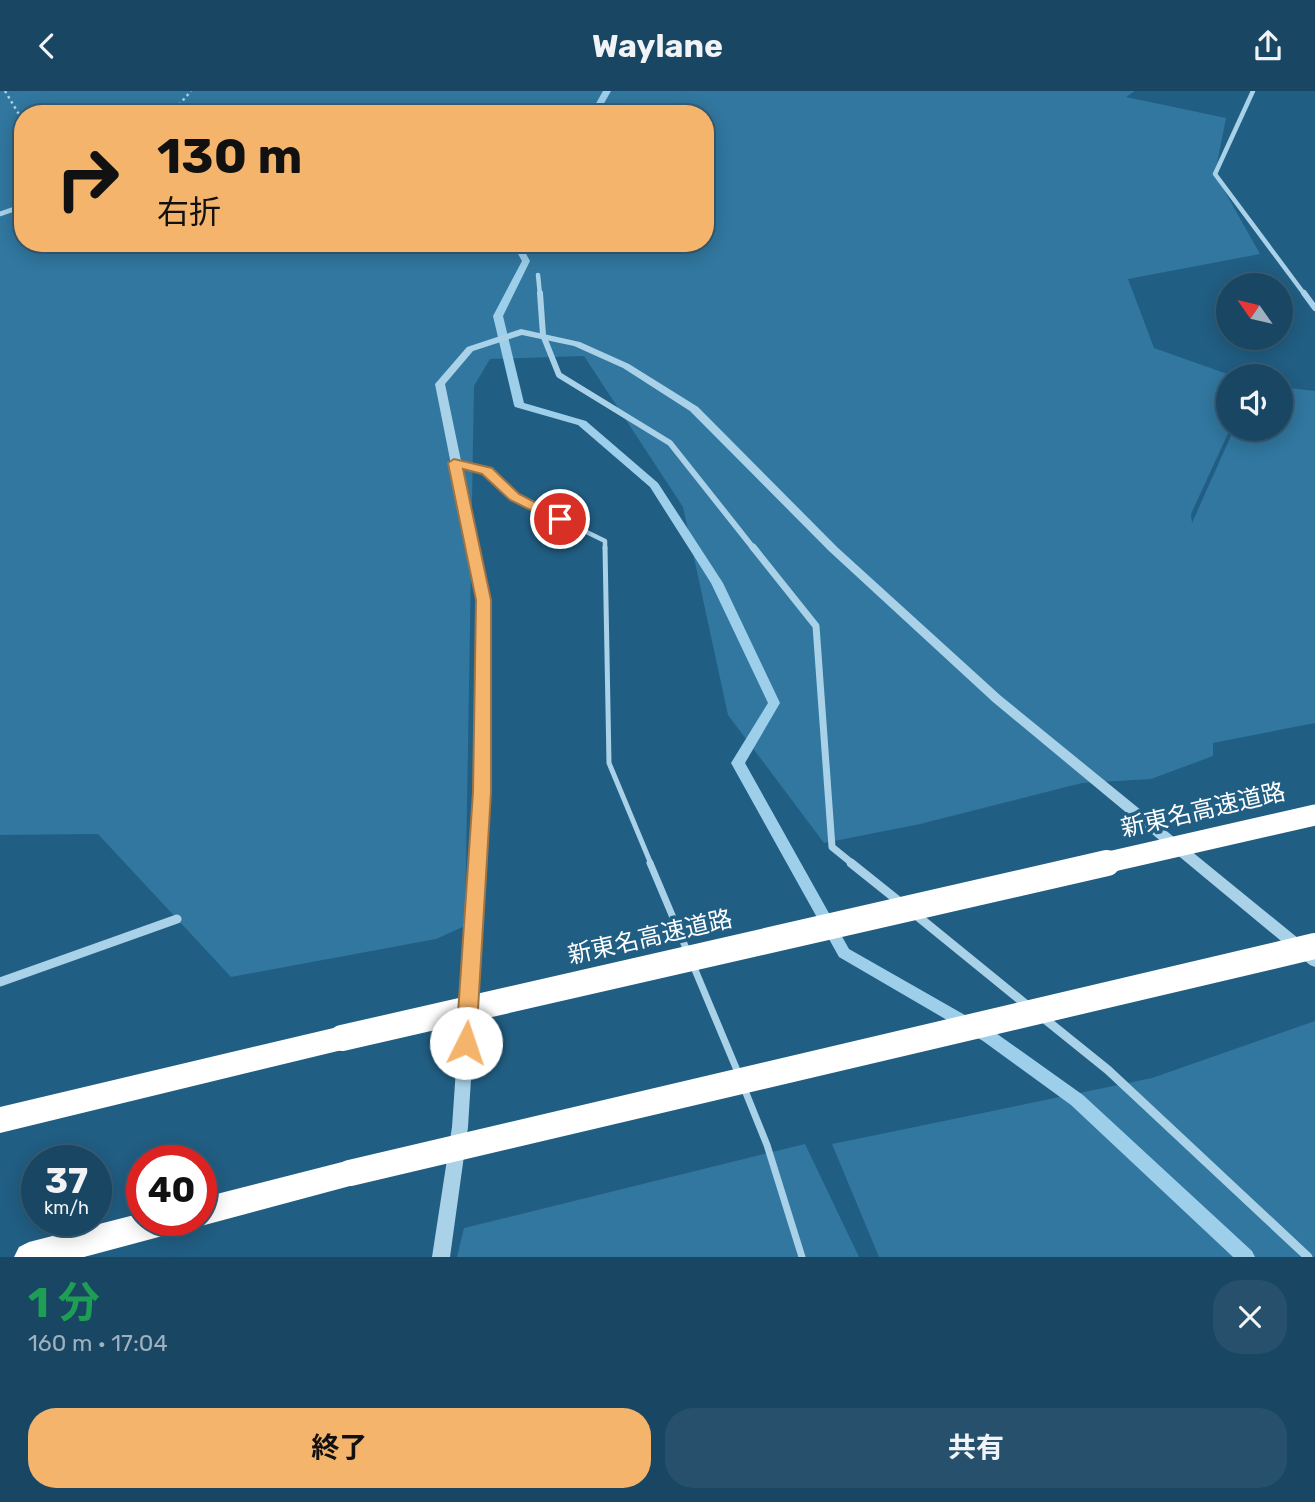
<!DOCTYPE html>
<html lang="ja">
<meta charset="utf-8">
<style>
:root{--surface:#194662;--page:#26506b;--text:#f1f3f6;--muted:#9fb1be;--line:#375e77;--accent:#f5b46b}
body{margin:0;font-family:Rubik,"Noto Sans JP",sans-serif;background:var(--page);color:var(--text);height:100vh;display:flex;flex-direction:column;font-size:26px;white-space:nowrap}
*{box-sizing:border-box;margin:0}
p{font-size:23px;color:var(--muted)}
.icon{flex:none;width:38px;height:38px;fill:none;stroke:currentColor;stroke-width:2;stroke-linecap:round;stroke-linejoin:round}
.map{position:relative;height:1166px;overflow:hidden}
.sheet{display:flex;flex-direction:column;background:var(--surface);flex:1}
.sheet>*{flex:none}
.hud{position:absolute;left:14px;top:14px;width:700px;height:147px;border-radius:28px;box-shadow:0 4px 18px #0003,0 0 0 2px var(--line);background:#f5b46b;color:#111;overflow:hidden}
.needle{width:46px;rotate:304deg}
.fabs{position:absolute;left:1216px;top:182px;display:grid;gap:14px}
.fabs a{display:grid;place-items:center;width:77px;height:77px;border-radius:50%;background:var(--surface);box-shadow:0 4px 18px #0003,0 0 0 2px var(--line);font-size:35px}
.speed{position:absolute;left:21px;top:1054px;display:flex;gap:14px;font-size:35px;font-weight:700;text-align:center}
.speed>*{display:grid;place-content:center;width:91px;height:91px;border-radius:50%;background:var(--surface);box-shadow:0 4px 18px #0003,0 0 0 2px var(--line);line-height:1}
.speed small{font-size:18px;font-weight:400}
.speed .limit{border:10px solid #d22;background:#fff;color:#111}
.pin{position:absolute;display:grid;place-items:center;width:60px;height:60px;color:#fff;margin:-30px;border:4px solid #fff;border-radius:50%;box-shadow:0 2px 7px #0007}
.me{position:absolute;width:77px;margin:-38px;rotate:4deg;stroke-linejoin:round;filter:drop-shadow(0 0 5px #0008)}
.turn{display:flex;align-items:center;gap:24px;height:147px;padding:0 28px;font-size:32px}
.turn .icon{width:91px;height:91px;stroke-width:2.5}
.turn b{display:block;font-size:49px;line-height:60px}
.round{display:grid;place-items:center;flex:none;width:74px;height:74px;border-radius:28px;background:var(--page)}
.summary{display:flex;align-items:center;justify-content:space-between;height:119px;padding:0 28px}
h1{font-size:42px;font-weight:700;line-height:52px;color:#1e9e55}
.action{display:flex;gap:14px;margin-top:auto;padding:14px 28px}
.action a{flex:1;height:80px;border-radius:28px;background:var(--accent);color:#111;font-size:28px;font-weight:700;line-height:80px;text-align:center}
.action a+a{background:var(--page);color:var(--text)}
header{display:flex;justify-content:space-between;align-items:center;height:91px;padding:0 28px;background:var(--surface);font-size:32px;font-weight:700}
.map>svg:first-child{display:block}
.green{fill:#31779f;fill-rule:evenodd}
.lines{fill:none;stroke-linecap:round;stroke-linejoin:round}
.stream{fill:#9dceea;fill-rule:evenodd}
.path{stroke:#a9d1e8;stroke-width:2.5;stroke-dasharray:2.5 3.5;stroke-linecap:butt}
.service-far2{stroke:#a9d1e8;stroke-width:4.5}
.service-far1{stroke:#a9d1e8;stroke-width:5}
.service{stroke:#a9d1e8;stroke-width:7}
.minor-far3{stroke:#a9d1e8;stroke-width:4.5}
.minor-far2{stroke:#a9d1e8;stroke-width:6}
.minor-far1{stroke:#a9d1e8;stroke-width:7}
.minor{stroke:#a9d1e8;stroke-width:9}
.tertiary{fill:#a9d1e8;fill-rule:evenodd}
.motorway{fill:#fff;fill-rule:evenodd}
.motorway-bridge-far1{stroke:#fff;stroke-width:21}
.motorway-bridge{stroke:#fff;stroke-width:26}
.route{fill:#f5b46b;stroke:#9f7546;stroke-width:2}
.labels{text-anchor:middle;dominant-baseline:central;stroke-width:7;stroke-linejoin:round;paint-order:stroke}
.near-street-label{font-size:24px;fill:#fff;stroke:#215e83}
</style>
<header><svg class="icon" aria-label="back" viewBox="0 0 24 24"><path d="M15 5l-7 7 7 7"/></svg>Waylane<svg class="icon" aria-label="share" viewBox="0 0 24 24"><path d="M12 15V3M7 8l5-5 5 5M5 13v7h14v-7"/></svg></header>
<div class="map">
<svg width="1315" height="1166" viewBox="0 0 1315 1166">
<rect width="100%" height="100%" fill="#215e83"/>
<path class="green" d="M 0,0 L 1135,0 L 1126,6 L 1226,27 L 1215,83 L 1260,163 L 1128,188 L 1154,257 L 1233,285 L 1228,285 L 1230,338 L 1191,423 L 1192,432 L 1234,338 L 1281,338 L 1281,296 L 1315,300 L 1315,632 L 1213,652 L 1213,665 L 1151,688 L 1082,692 L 920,733 L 824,752 L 728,624 L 683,416 L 584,265 L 490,268 L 474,295 L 465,835 L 436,848 L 231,886 L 98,743 L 0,744 ZM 23,23 L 705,23 L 705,152 L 23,152 Z
M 1315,930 L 1315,1166 L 879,1166 L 832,1053 L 1152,987 Z
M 805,1053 L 859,1166 L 457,1166 L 464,1137 Z"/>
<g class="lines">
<path class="stream" d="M 603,0 L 611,0 L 598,23 L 590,23 Z
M 512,152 L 520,152 L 530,170 L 503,225 L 524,312 L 586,330 L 658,392 L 723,492 L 780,612 L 745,672 L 849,858 L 993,940 L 1083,1004 L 1252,1160 L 1255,1166 L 1233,1166 L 1071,1014 L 983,950 L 839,866 L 731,672 L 768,612 L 711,492 L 650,396 L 578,334 L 515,316 L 514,314 L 493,225 L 522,170 Z"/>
<path class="path" d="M 5,0 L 23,30
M 171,23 L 191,0"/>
<path class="service-far2" d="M 458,373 L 487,380 L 515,406 L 605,450 L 605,458"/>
<path class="service-far1" d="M 605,456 L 609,672 L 651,773"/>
<path class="service" d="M 650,772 L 688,862
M 693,874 L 739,984
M 744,997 L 767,1054 L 802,1166"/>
<path class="minor-far3" d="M 1253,0 L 1215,83 L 1305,204
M 0,123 L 23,115
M 538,184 L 540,204"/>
<path class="minor-far2" d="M 540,202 L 543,244 L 559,284 L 670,352 L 754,458
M 1304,202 L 1315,217"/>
<path class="minor-far1" d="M 753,456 L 816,535 L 832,756 L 853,773"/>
<path class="minor" d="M 851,772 L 901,812
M 916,824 L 1029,916
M 0,891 L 177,828
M 1041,925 L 1108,979 L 1308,1166"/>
<path class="tertiary" d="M 521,238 L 580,251 L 629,273 L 698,316 L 837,456 L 1001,605 L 1315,861 L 1315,876 L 1310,874 L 993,611 L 829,460 L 690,320 L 623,277 L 574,255 L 522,244 L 473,260 L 445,293 L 490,509 L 489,701 L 468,1036 L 450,1166 L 432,1166 L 452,1036 L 475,701 L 478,509 L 435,293 L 467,256 Z"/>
<path class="motorway" d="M 342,935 L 351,939 L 355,947 L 351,955 L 342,959 L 0,1042 L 0,1016 Z
M 350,1069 L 360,1073 L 364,1082 L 360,1091 L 350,1095 L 201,1135 L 190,1129 L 201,1129 L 201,1107 Z
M 142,1122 L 142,1129 L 185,1129 L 180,1139 L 170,1143 L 84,1166 L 14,1166 L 19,1156 L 29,1151 Z"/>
<path class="motorway-bridge-far1" d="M 1100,773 L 1315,724"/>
<path class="motorway-bridge" d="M 342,947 L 1107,772
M 350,1082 L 1315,855"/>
</g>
<path class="route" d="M 454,368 L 492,377 L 519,403 L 567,428 L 565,431 L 555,431 L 510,409 L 482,383 L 463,378 L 491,509 L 491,701 L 476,952 L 473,958 L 466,961 L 459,958 L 456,952 L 473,701 L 476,509 L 448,372 Z"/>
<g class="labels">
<g class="near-street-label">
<text transform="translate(1203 719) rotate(-13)">新東名高速道路</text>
<text transform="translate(650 846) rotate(-13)">新東名高速道路</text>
</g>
</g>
</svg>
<div class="fabs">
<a><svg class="needle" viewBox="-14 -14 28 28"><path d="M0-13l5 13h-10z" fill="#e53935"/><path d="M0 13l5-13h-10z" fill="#9fb1be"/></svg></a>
<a><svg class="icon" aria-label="sound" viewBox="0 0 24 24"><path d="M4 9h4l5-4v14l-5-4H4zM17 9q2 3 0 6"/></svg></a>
</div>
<div class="speed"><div>37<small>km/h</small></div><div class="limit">40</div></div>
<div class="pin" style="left:560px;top:428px;background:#d93025"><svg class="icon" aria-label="arrive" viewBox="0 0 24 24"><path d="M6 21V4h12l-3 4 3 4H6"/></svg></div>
<svg class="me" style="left:466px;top:952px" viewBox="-20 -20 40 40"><circle r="19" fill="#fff"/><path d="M0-13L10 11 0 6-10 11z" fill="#f5b46b"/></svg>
<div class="hud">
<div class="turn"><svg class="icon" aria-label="right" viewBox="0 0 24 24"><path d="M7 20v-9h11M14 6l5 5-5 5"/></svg><div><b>130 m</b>右折</div></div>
</div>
</div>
<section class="sheet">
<div class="summary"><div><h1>1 分</h1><p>160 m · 17:04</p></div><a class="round"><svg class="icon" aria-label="close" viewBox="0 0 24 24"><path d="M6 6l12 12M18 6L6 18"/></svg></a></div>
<div class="action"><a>終了</a><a>共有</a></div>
</section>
